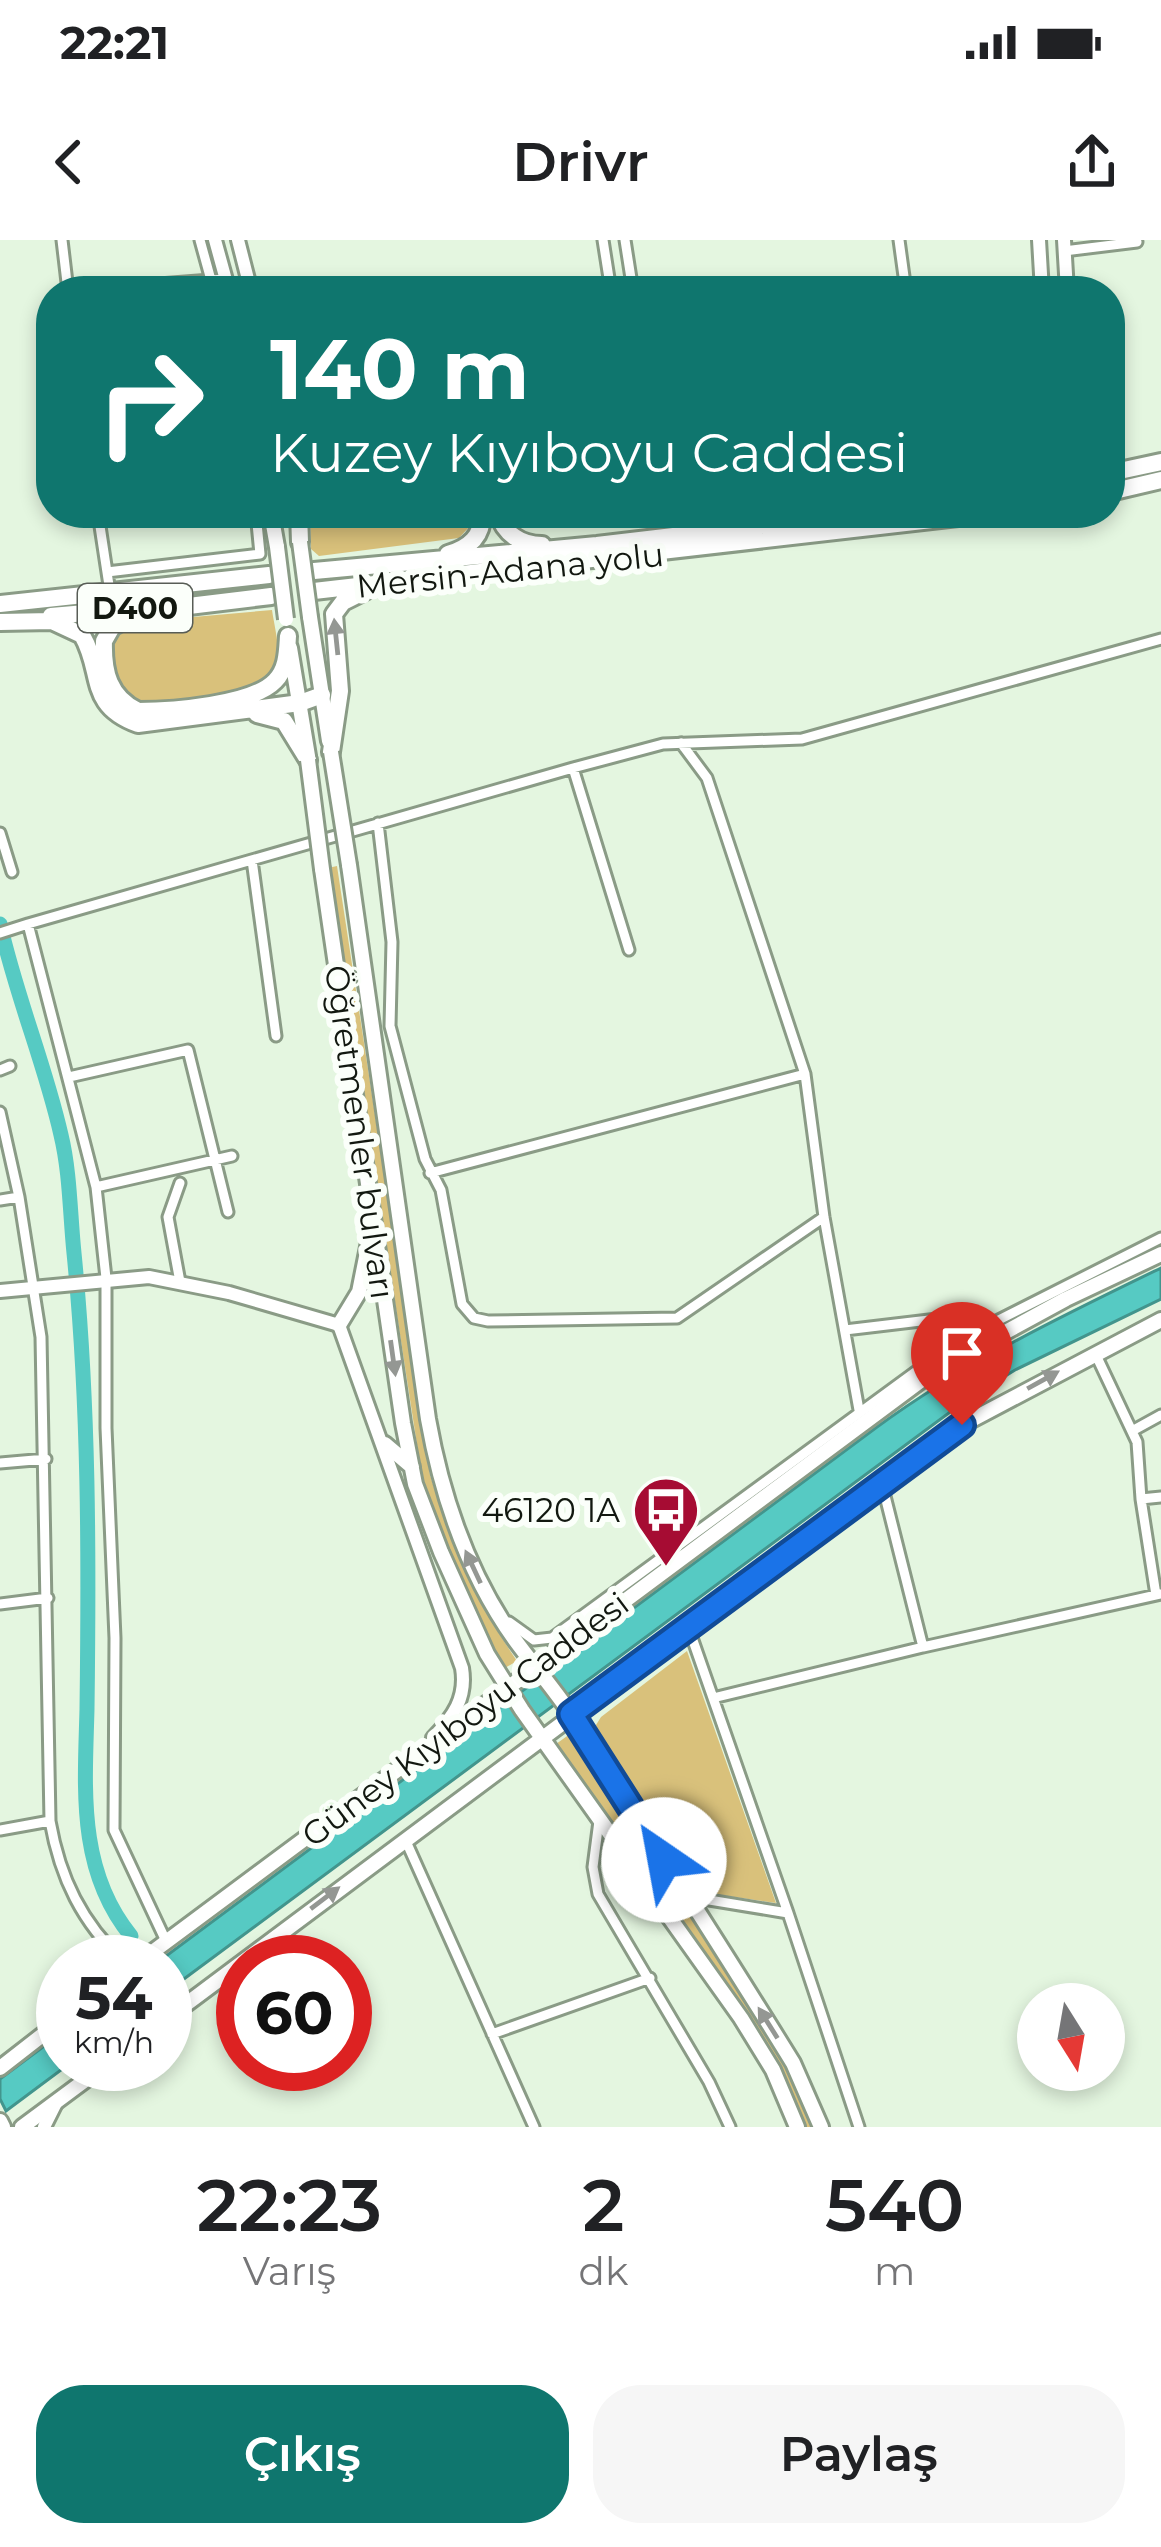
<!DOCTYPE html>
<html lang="tr">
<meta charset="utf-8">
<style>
:root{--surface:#fff;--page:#f6f6f6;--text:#202124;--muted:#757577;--accent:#0f766e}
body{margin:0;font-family:Montserrat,sans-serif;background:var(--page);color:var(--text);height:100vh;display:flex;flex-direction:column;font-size:45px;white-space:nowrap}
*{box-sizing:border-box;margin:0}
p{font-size:39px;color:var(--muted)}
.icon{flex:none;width:66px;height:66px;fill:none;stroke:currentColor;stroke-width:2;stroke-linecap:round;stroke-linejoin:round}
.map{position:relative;height:1887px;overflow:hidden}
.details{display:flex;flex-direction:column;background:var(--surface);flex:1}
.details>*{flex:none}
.guide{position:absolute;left:36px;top:36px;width:1089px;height:252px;border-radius:48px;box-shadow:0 6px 18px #0003;background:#0f766e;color:#fff;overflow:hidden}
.needle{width:78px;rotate:169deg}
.buttons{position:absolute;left:1017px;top:1743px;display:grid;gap:24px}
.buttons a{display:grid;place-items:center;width:108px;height:108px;border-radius:50%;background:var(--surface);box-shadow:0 6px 18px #0003;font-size:60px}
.speed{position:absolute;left:36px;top:1695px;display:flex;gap:24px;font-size:60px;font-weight:700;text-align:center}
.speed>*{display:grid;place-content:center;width:156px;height:156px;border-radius:50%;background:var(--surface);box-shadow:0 6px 18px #0003;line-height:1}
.speed small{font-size:30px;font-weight:400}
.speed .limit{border:18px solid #d22;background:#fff;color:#111}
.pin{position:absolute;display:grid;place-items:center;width:102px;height:102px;color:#fff;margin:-123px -51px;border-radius:50% 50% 50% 0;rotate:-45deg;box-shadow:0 0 12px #0007}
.pin .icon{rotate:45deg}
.me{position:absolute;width:132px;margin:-66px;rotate:327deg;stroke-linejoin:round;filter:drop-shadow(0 0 9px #0008)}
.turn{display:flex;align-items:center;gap:42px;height:252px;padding:0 36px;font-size:54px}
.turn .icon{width:156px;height:156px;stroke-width:2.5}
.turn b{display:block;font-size:84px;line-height:102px}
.eta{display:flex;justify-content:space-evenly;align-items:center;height:204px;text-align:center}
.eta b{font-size:72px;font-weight:600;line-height:84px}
.button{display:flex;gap:24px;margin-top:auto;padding:24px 36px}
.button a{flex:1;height:138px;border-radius:48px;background:var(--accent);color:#fff;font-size:48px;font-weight:600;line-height:138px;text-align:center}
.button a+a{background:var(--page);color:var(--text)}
.status{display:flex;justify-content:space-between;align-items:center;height:84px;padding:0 60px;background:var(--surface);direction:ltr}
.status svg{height:33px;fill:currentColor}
header{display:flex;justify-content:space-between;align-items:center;height:156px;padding:0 36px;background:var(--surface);font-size:54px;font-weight:600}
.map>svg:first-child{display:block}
.green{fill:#d9c17b}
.water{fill:#56cac3;stroke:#42958d;stroke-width:3}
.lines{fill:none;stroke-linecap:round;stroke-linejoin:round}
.river{stroke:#56cac3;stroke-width:15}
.street-casing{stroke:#8a9b86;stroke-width:15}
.secondary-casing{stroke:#8a9b86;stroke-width:18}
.primary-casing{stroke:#8a9b86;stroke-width:20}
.highway-casing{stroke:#8a9b86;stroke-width:22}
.street{stroke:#fff;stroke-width:9}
.secondary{stroke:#fff;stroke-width:12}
.primary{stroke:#fff;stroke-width:14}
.highway{stroke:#fff;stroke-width:16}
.primary-bridge-casing{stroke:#8a9b86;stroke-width:20;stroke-linecap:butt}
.primary-bridge{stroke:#fff;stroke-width:14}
.oneway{fill:#949793}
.route-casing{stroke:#114b97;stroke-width:30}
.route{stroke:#1a73e8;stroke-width:21}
.labels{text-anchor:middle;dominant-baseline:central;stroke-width:12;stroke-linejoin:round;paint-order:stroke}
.shield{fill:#fbfffa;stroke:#585d56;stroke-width:3}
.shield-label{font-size:30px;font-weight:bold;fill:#121810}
.street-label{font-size:33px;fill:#121810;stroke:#fbfffa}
.poi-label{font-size:33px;fill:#121810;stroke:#fbfffa;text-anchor:end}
</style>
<div class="status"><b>22:21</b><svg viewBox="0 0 49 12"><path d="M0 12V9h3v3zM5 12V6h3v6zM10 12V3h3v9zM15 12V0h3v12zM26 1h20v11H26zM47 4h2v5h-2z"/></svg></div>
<header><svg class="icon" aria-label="back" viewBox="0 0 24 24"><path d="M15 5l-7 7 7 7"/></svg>Drivr<svg class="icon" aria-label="share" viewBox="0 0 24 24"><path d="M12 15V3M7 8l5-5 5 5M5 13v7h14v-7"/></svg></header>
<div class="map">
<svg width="1161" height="1887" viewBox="0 0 1161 1887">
<rect width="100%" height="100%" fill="#e4f6e0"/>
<path class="green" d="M 310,273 L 475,273 L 470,286 L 459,298 L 319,316 L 311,309 Z
M 272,370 C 274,384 279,403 278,418 C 272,461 173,459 139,463 C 113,447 109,426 111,397 L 125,383 Z
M 337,626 L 430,1235 C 451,1303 477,1363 517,1421 L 503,1429 L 437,1285 L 422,1237 L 328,628 Z
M 687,1411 L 776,1663 L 699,1652 L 600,1503 L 596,1485 L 601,1477 Z
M 570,1494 L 761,1782 L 783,1817 L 815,1887 L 806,1887 L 753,1785 L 556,1504 Z"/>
<path class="water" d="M 1161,1028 L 1161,1059 L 1015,1130 L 965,1161 L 165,1753 L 165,1722 L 158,1722 L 877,1187 C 966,1122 1062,1076 1161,1028 Z
M 63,1792 L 63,1824 L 69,1824 L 6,1871 L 0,1859 L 0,1839 Z"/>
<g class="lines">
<path class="river" d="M 0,684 C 16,756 45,824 61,895 C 70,932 70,974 74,1013 C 89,1164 89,1317 87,1469 C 85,1548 77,1630 131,1696"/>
<g class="street-casing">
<path id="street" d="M 62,0 L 68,51
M 200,0 L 211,40 L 226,39
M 603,0 L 611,51
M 625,0 L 633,51
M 899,0 L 906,51
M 1064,11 L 1137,2
M 68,51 L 211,40 L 213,51
M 98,273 L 110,352
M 644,273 L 645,280 L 695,273
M 98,278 L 142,273
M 107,332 L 260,314 L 256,273
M 681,503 L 707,538 L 805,834 L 824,977 L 859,1170
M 573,528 L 663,504 L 802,499 L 1161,399
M 378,583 L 392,702 L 390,786 L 425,919 L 441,950 L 462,1064 L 474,1078 L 488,1081 L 677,1078 L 824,977
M 0,593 L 12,632
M 252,620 L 276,796
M 28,684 L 573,528 L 629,710
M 0,693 L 28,684 L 96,947 L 106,1038 L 106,1188 L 115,1398 L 114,1590 L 166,1701
M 0,830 L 10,826
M 69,837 L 188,810 L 228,972
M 0,872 L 19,957 L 41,1097 L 50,1581 C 60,1638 82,1683 124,1722
M 430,933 L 805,834
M 96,947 L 232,916
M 0,960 L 19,957
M 180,1042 L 168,977 L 180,943
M 845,1090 L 971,1075 L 989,1083
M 1095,1113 L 1137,1202 L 1141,1259 L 1156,1355
M 1132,1191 L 1161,1175
M 0,1223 L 46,1219
M 1141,1259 L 1161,1257
M 0,1364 L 48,1358
M 509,1382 L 534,1400 L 552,1398 L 959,1100 L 1161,998
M 689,1389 L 788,1673
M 923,1407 L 1161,1354
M 713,1458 L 923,1407 L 882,1244
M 599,1581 L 593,1627 L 598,1654 L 709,1842 L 730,1887
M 0,1590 L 50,1581
M 405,1599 L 534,1887
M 691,1657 L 788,1673 L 859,1887
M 492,1794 L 650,1738"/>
</g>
<g class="secondary-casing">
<path id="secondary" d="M 215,0 L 229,51
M 238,0 L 251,51
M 1039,0 L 1042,51
M 1064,0 L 1067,51
M 0,1051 L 149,1037 L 229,1053 L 339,1085 L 462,1428 C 467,1458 453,1477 433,1498
M 44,1887 L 56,1863"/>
</g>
<g class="primary-casing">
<path id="primary" d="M 271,273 L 277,307
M 310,377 L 329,501
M 290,408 L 308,516
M 349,625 L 428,1179 C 442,1258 468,1334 515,1400 C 537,1430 561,1457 581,1489 C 652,1600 724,1711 793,1823 L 821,1887
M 322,629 L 403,1183 L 415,1244 L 441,1312 L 487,1414 L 522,1470 L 741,1778 L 773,1830 L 797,1887
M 339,1085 L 359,1052 L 370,997
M 385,1204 L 412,1227
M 139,1722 L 934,1131 L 1066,1059 L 1161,1014
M 165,1780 L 962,1185 L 1161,1080
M 0,1828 L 63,1779
M 0,1881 L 3,1887
M 22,1887 L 107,1824"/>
</g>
<g class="highway-casing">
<path id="highway" d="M 1110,233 L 1161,222
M 1110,252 L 1161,240
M 299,273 L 300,302
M 498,273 C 504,294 521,305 542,305
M 448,314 C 469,308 483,296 482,273
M 314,331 L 597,305 L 867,273
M 314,351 L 993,273
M 271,356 L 139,372 L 112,387 L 104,401 C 103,432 109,457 138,471 C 172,471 252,465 275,441 C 287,429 287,412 288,396
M 0,364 L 269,335
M 51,376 L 132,369
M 0,382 L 52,381 L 82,395 C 104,433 86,465 138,484 L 300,463 L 322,455
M 257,474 L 284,481 L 308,520
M 331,512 L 340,451 L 334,374 L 343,362 L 365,351"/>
</g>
<use href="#street" class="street"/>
<use href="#secondary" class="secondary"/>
<use href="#primary" class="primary"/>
<use href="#highway" class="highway"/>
<g class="primary-bridge-casing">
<path id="primary-bridge" d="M 300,302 L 310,377
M 277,307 L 286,379
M 331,512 L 349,625
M 308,520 L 322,629"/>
</g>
<use href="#primary-bridge" class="primary-bridge"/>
</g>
<defs><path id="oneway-solid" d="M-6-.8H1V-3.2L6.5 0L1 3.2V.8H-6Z" transform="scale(3)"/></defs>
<g class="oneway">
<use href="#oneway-solid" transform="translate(336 397) rotate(-96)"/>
<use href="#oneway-solid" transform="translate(393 1118) rotate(82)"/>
<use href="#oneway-solid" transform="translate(1043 1140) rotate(-29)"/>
<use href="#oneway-solid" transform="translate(473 1327) rotate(-115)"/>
<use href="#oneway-solid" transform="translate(325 1658) rotate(-37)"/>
<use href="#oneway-solid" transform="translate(768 1783) rotate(-122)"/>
</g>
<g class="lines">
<g class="route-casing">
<path id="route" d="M 664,1620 L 571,1474 L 962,1185"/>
</g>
<use href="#route" class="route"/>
</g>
<defs>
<g id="bus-pin" transform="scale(3.45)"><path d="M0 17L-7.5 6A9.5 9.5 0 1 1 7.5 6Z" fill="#a60c33" stroke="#fbfffa"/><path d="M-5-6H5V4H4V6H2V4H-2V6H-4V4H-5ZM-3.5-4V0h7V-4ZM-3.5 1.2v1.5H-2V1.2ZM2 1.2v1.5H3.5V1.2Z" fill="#fff"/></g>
</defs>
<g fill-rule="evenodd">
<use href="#bus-pin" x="666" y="1270"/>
</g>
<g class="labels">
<rect class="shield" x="78" y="344" width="114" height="48" rx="9"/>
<g class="shield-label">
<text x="135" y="368">D400</text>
</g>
<g class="street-label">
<text transform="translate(510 330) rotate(-6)">Mersin-Adana yolu</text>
<text transform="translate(360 892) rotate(82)">Öğretmenler bulvarı</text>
<text transform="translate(465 1479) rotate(-37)">Güney Kıyıboyu Caddesi</text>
</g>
<g class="poi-label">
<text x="620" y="1270">46120 1A</text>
</g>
</g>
</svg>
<div class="buttons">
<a><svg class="needle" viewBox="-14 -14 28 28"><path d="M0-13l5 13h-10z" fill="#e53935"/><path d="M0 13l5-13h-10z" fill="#757577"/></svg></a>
</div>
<div class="speed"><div>54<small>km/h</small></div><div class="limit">60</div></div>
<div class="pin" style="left:962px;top:1185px;background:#d93025"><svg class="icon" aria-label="arrive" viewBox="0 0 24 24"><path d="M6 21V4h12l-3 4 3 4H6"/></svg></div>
<svg class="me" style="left:664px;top:1620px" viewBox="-20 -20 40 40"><circle r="19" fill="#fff"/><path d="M0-13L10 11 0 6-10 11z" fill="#1a73e8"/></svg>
<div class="guide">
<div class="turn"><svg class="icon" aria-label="right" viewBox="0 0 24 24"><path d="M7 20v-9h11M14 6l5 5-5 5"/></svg><div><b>140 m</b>Kuzey Kıyıboyu Caddesi</div></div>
</div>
</div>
<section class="details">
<div class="eta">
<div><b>22:23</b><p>Varış</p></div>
<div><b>2</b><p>dk</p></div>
<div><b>540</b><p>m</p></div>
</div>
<div class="button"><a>Çıkış</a><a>Paylaş</a></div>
</section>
